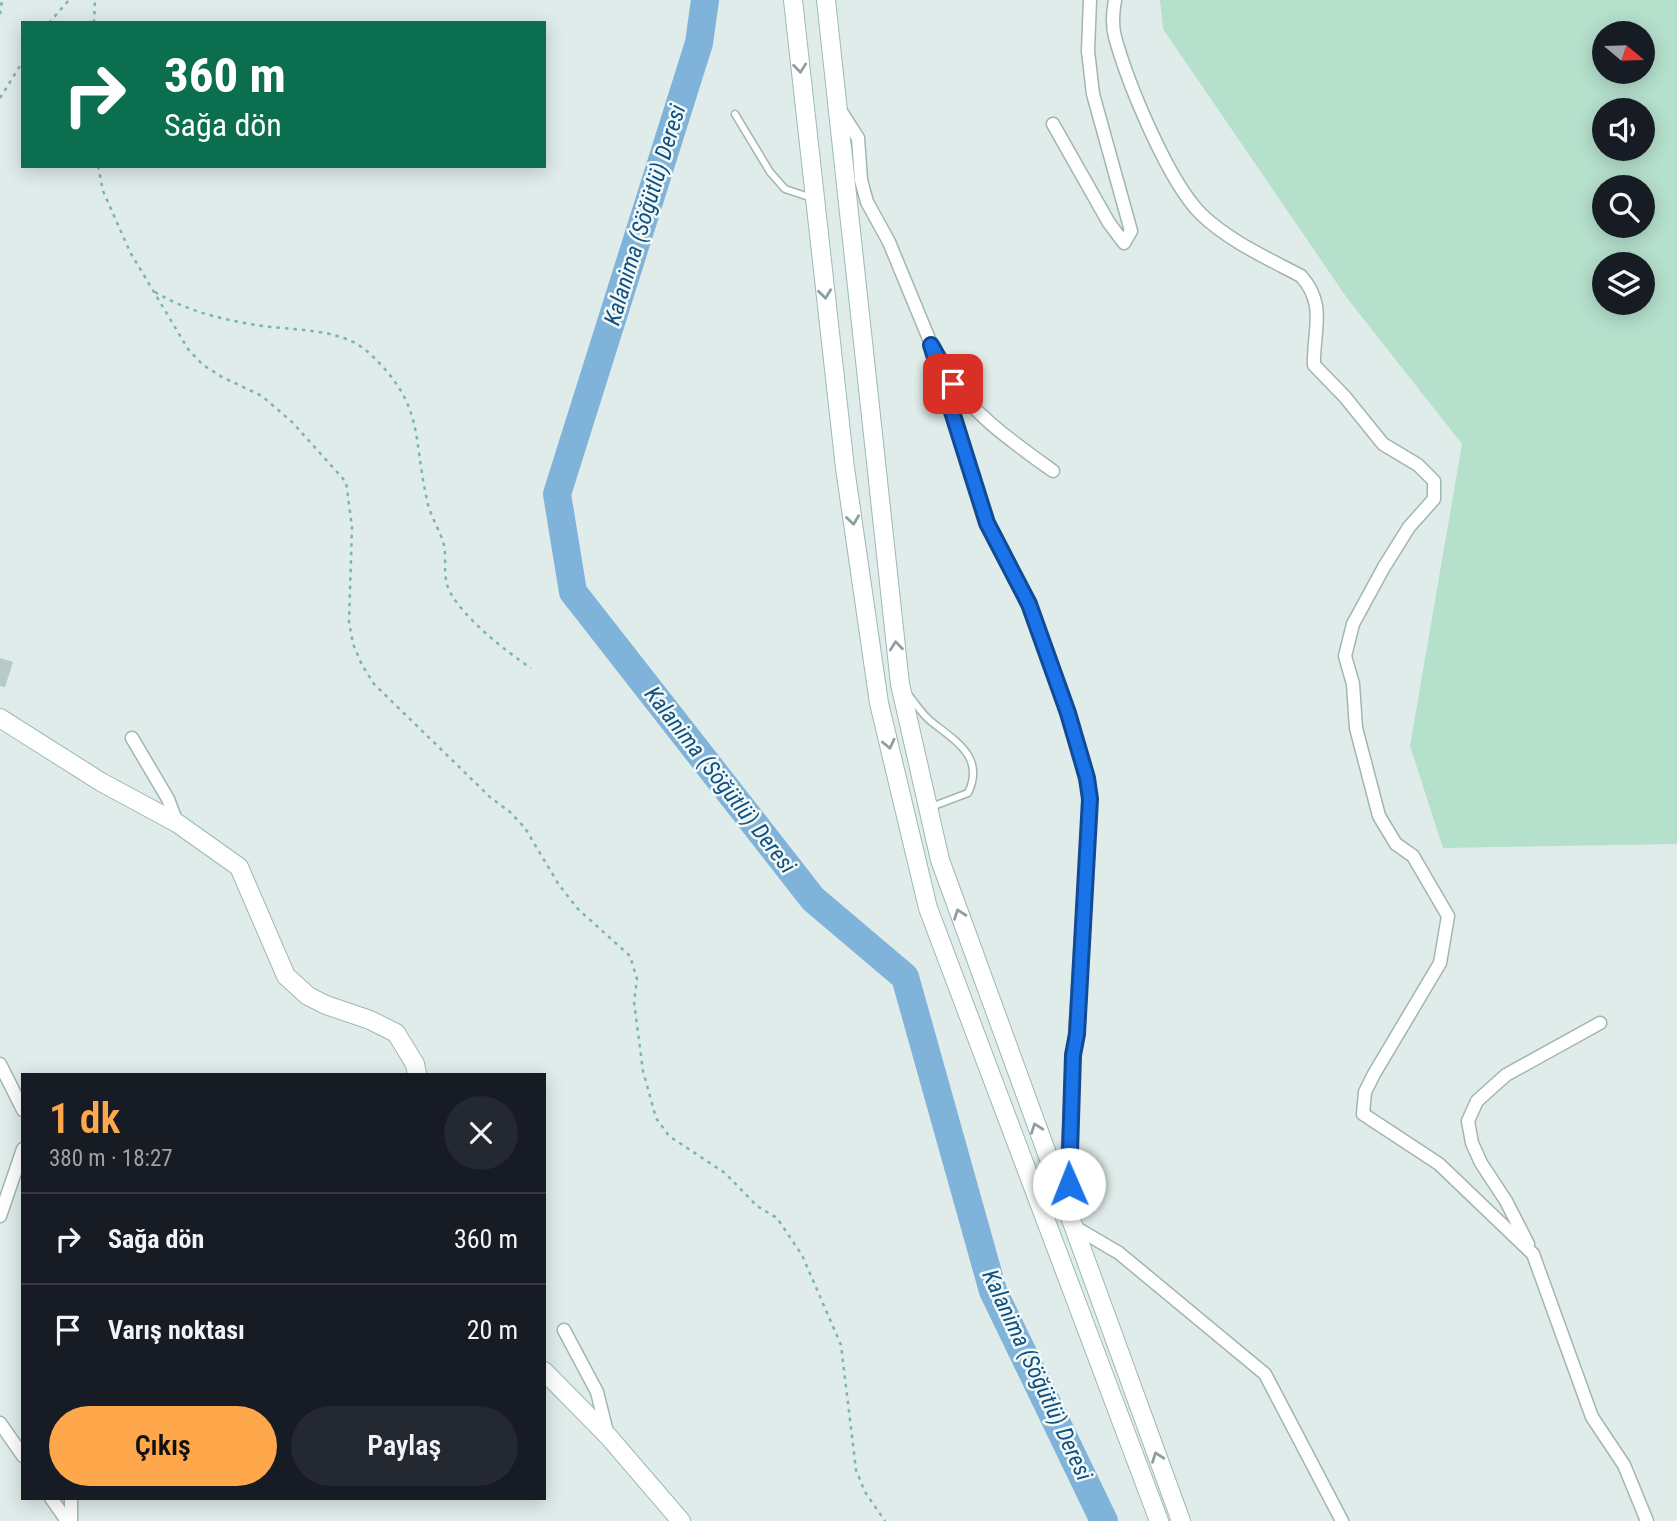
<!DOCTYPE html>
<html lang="tr">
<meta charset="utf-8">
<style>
:root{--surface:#171b24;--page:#242831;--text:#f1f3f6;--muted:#9ea1a6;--line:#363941;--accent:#ffa74b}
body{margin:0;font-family:"Roboto Condensed",sans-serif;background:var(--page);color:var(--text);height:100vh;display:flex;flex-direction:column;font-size:26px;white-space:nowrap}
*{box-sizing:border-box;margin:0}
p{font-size:23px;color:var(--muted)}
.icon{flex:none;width:38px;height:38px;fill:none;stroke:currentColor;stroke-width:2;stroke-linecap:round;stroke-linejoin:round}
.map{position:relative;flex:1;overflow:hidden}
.details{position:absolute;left:21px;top:1073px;width:525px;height:427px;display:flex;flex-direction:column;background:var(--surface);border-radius:0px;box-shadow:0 4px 18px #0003}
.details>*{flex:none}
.banner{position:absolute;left:21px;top:21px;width:525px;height:147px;border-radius:0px;box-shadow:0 4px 18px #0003;background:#0b6e4f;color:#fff;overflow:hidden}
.needle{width:46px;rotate:109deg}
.buttons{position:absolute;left:1592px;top:21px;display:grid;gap:14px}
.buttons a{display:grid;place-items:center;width:63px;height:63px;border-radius:50%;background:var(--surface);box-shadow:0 4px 18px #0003;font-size:35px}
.pin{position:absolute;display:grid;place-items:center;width:60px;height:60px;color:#fff;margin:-30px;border-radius:14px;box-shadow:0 4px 10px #0006}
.me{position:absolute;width:77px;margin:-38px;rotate:359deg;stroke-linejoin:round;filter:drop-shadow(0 0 5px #0008)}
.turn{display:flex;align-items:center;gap:24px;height:147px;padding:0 28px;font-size:32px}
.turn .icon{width:91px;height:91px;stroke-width:2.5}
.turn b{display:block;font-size:49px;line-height:60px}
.round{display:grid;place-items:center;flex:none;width:74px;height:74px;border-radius:37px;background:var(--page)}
.summary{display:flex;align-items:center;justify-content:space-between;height:119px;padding:0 28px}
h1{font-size:42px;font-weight:600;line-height:52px;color:var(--accent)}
.button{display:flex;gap:14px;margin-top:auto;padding:14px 28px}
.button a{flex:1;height:80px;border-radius:42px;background:var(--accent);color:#111;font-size:28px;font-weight:600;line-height:80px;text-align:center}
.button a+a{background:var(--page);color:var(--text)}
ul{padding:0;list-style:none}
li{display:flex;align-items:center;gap:21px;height:91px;padding:0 28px;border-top:2px solid var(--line)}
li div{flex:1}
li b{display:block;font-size:26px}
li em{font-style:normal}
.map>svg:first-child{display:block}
.green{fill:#b5e0cc;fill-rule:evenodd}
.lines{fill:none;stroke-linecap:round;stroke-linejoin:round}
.river{stroke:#80b3d9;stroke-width:28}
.building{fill:#b7cac7}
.lane-casing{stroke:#a1b5b3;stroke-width:9}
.street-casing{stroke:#a1b5b3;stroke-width:15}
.secondary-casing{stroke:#9cb9b7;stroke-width:20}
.path{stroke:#7cb4b1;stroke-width:2.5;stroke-dasharray:3.5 5;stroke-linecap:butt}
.lane{stroke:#fff;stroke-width:6}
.street{stroke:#fff;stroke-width:12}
.secondary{stroke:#fff;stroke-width:18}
.oneway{stroke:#8e9f9f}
.route-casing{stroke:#114b97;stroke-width:18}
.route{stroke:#1a73e8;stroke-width:12}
.labels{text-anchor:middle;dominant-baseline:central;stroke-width:5;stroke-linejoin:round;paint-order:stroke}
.water-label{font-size:23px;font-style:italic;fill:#115081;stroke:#f0f9f7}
</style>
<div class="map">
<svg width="1677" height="1521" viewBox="0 0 1677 1521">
<rect width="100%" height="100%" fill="#dfecea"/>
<path class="green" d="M 1160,0 L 1677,0 L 1677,844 L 1443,848 L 1410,746 L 1462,444 L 1347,298 L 1163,29 ZM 1605,33 L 1643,33 L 1643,72 L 1605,72 ZM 1605,110 L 1643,110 L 1643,149 L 1605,149 ZM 1605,187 L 1643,187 L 1643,226 L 1605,226 ZM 1605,264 L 1643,264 L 1643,303 L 1605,303 Z"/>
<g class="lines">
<path class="river" d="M 705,0 L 699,43 L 557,494 L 573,592 L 813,899 L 905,977 L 993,1291 L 1104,1521"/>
</g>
<path class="building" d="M 0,658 L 13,662 L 5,687 L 0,686 Z"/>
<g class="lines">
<g class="lane-casing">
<path id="lane" d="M 735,114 L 770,172 L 785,189 L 812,198
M 908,694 C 915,703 923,716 933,723 C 957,742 985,758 968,793 L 931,807"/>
</g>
<g class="street-casing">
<path id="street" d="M 1115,0 C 1113,11 1112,26 1115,37 C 1128,84 1168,181 1201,214 C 1229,241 1267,258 1301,276 C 1327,305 1313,330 1314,365 L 1345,397 L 1383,444 L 1418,465 L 1434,481 L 1434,499 L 1409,527 L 1384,567 L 1353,624 L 1345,656 L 1353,684 L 1356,728 L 1379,816 L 1396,844 L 1413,856 L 1448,916 L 1440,963 L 1374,1074 L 1365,1092 L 1363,1114 L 1439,1164 L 1533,1254 L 1592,1417 L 1624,1465 L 1647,1521
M 840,110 L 858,138 L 861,180 L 867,202 L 889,242 L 934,351
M 1053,124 L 1109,223 L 1124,243 L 1131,231 L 1093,94 L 1088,51 L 1090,0
M 931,345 L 987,523 L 1029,604 L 1052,667 L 1080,757 L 1090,799 L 1067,1164 L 1070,1202
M 944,370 C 969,412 1014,443 1053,471
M 132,738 L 168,799 L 177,823
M 0,1064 L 23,1110
M 0,1216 L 23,1149
M 1073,1226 L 1119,1253 L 1265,1374 L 1342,1521
M 1528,1244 L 1506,1201 L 1481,1163 L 1472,1143 L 1468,1121 L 1477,1101 L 1506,1075 L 1600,1023
M 564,1330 L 597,1392 L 608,1436
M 0,1423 L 23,1456
M 51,1498 L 67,1521
M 71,1498 L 71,1521"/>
</g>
<g class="secondary-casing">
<path id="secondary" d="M 793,0 L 845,468 L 879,703 L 928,908 L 1159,1521
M 826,0 L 900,684 L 940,860 L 1181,1521
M 0,718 L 101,782 L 177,823 L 239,867 L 286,976 L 308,996 L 326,1005 L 370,1020 L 396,1033 L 415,1064 L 417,1074
M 544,1371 L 608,1436 L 681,1521"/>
</g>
<path class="path" d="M 0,14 L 2,0
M 49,23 L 69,0
M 94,23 L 95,0
M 0,98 L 23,61
M 98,166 L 103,191 L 130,252 L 188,349 L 203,365 L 222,377 L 262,396 L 292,422 L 346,482 L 352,527 L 349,622 L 353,644 L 362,665 L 374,684 L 491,798 L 510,812 L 525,828 L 559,885 L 578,909 L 630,956 L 637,979 L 634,1002 L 643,1071 L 656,1118 L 669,1136 L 725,1173 L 757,1206 L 777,1218 L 802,1255 L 841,1345 L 856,1470 L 865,1492 L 885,1521
M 155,292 C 187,311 220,319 256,325 C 292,331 340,327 368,352 C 425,405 412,433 427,500 C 430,516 440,530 444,545 C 447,560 442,577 450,592 C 465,619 505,651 531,668"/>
<use href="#lane" class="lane"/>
<use href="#street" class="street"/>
<use href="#secondary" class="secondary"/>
</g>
<defs><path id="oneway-chevron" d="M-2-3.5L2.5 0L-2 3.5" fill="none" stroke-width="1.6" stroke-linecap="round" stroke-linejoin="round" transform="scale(1.75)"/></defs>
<g class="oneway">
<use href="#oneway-chevron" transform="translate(800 68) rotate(84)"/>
<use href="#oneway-chevron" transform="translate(825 294) rotate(83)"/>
<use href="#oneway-chevron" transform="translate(853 520) rotate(82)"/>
<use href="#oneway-chevron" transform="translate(896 646) rotate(-96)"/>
<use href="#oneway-chevron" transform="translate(889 744) rotate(77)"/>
<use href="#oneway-chevron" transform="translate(959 914) rotate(-110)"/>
<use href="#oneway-chevron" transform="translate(1036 1128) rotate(-110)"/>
<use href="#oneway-chevron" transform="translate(1157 1457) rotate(-110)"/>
</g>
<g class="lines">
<g class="route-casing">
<path id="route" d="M 953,384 L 931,345 L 987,523 L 1029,604 L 1068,713 L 1087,778 L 1090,799 L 1077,1034 L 1073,1055 L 1069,1184"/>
</g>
<use href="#route" class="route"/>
</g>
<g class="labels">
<g class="water-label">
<text transform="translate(645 215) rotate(-73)">Kalanima (Söğütlü) Deresi</text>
<text transform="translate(720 780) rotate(52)">Kalanima (Söğütlü) Deresi</text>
<text transform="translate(1037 1375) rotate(65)">Kalanima (Söğütlü) Deresi</text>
</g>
</g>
</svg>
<div class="buttons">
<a><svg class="needle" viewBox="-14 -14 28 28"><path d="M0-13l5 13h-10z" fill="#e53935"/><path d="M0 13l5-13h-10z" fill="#9ea1a6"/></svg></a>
<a><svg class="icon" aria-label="sound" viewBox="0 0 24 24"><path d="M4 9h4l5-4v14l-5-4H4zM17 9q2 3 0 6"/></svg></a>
<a><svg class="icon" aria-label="search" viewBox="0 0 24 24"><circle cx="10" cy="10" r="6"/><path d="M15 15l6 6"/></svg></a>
<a><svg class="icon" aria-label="layers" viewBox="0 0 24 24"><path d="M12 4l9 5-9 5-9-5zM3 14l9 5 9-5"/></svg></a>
</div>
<div class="pin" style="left:953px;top:384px;background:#d93025"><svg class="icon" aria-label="arrive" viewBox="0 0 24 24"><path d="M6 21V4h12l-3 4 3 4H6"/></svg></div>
<svg class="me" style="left:1069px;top:1184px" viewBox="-20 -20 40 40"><circle r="19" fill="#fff"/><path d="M0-13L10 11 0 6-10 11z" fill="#1a73e8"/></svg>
<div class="banner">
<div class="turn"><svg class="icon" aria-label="right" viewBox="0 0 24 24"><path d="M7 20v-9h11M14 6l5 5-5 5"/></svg><div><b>360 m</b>Sağa dön</div></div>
</div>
<section class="details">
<div class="summary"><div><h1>1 dk</h1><p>380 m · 18:27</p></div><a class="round"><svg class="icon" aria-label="close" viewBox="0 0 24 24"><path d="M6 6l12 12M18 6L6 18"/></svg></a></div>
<ul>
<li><svg class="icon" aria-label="right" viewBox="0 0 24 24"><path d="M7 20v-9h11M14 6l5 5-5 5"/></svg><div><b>Sağa dön</b></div><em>360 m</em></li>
<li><svg class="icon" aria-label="arrive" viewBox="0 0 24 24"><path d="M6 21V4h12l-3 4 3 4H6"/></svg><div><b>Varış noktası</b></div><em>20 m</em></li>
</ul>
<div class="button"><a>Çıkış</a><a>Paylaş</a></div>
</section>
</div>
